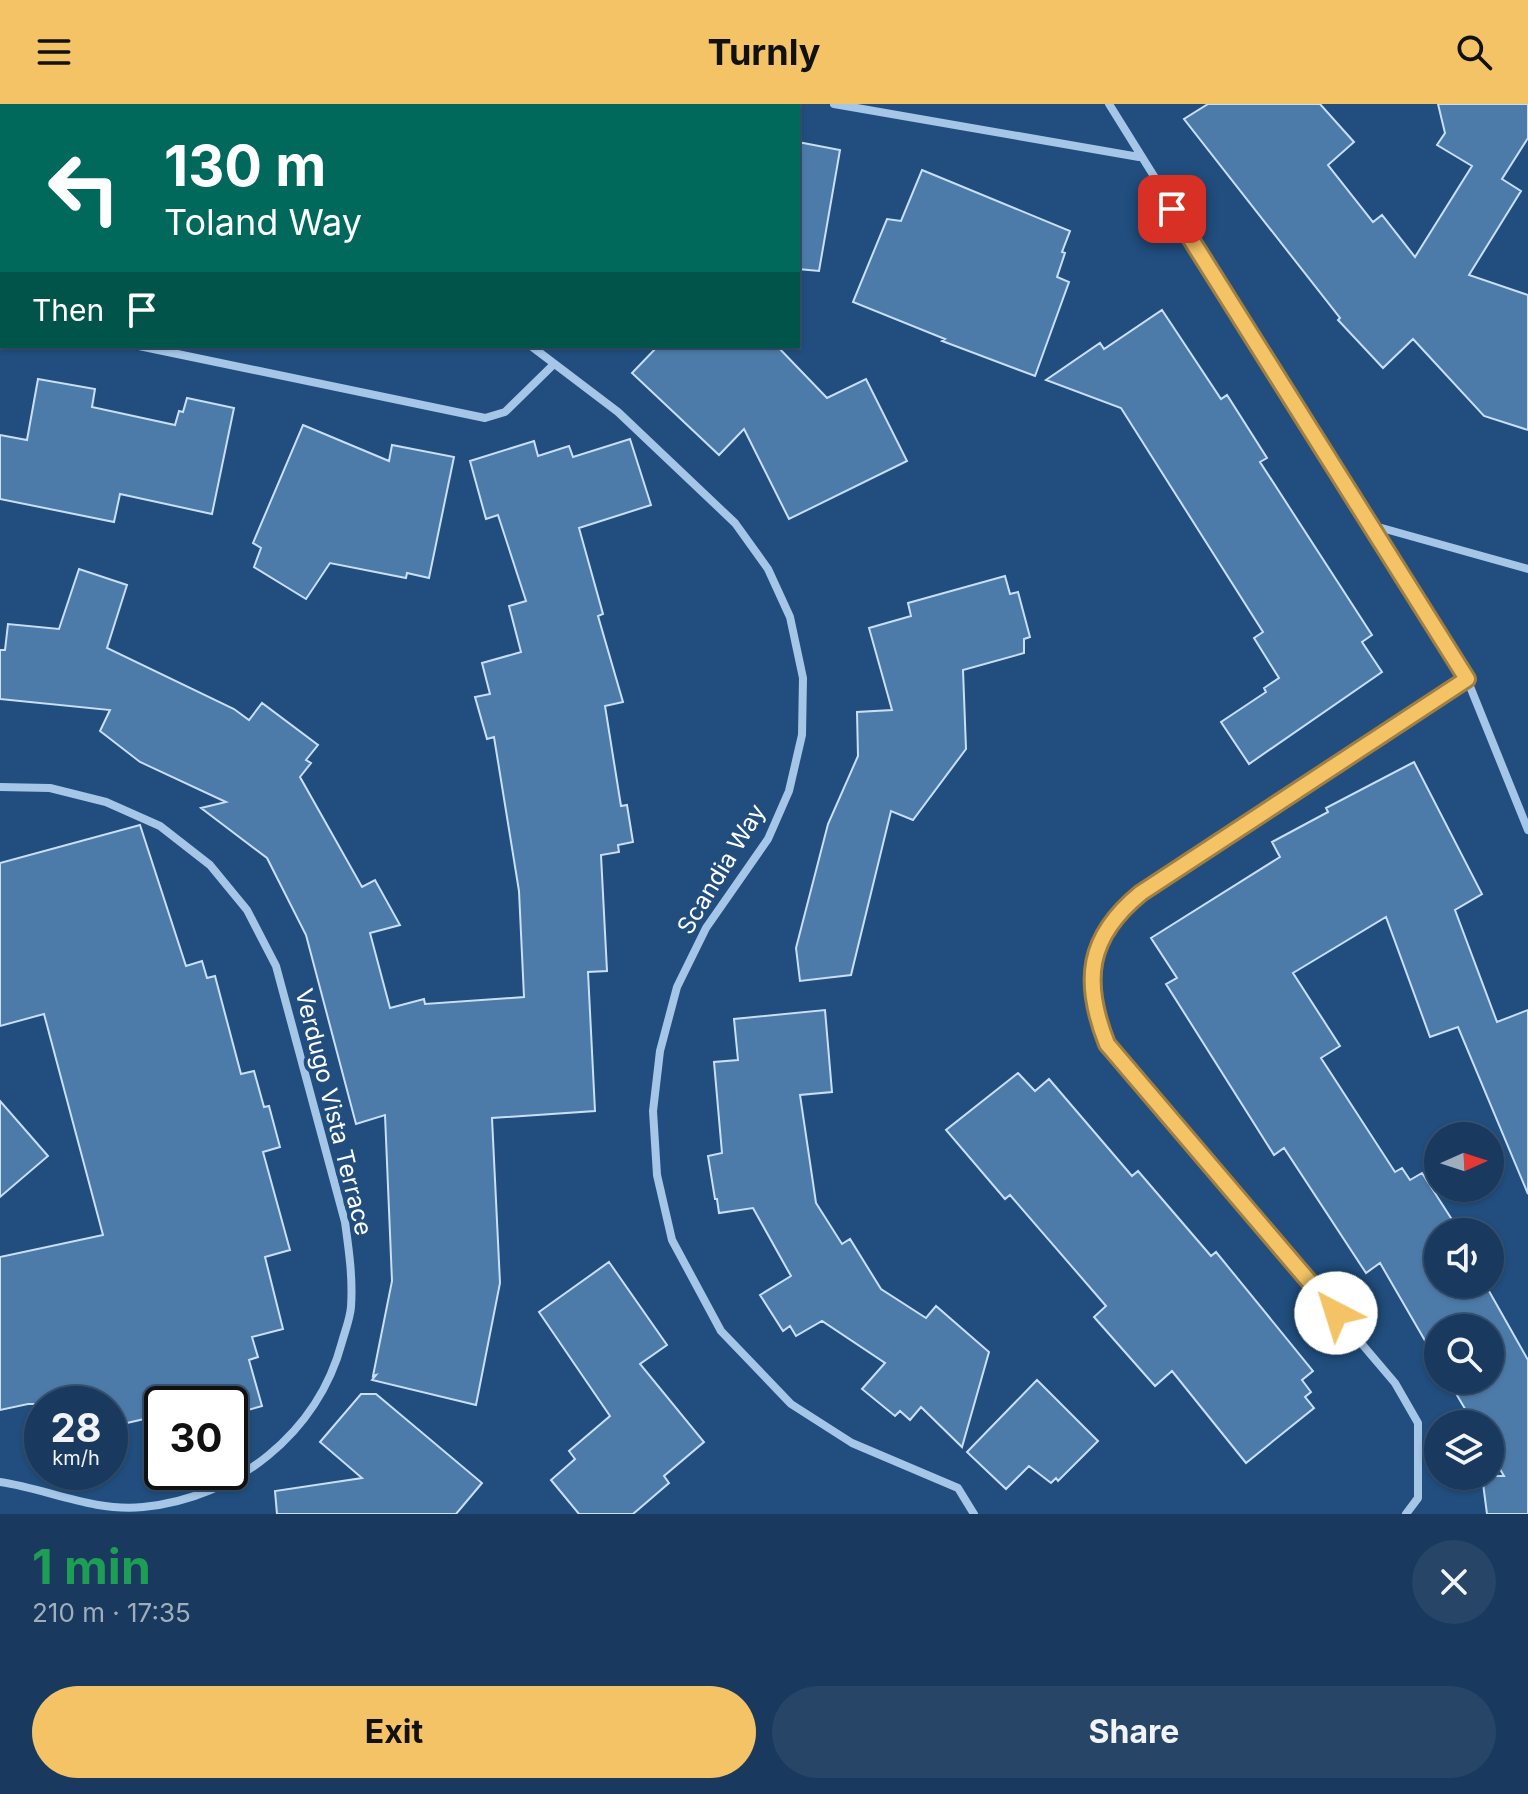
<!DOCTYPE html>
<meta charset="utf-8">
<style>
:root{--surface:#193a5e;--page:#264567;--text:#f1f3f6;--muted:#9fadbc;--line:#375473;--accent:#f4c366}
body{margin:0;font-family:Inter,sans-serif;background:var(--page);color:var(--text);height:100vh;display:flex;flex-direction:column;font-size:30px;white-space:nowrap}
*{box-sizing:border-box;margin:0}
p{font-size:26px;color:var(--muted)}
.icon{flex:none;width:44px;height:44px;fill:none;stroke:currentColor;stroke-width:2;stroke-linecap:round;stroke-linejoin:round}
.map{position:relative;height:1410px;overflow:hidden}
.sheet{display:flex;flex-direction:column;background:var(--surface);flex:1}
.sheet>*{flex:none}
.guide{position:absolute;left:0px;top:0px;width:800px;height:244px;box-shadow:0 2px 6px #0004,0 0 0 2px var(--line);background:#00695c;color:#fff;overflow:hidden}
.needle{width:52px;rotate:87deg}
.buttons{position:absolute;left:1424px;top:1018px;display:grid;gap:16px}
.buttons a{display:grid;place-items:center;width:80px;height:80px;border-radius:50%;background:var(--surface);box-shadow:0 2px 6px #0004,0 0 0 2px var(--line);font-size:40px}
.speed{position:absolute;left:24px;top:1282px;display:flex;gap:16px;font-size:40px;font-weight:700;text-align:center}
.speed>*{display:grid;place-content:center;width:104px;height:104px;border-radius:50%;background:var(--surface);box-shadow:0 2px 6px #0004,0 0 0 2px var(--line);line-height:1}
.speed small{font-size:20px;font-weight:400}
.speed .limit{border:4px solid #111;border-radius:12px;background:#fff;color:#111}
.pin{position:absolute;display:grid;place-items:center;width:68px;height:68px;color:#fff;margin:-34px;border-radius:16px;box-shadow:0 4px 12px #0006}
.me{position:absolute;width:88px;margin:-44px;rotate:320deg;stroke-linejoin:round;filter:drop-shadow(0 0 6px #0008)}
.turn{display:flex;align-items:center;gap:28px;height:168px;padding:0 32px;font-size:36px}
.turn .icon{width:104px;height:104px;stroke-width:2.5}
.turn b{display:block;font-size:56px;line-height:68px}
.then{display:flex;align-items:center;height:76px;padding:0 32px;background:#0003;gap:16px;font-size:30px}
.round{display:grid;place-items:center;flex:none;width:84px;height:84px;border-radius:42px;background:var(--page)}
.overview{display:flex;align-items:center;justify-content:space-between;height:136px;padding:0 32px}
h1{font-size:48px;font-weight:700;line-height:60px;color:#1e9e55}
.button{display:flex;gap:16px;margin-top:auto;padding:16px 32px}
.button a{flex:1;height:92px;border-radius:48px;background:var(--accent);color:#111;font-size:32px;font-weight:700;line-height:92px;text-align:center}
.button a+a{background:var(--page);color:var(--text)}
header{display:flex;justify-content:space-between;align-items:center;height:104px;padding:0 32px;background:var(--accent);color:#111;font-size:36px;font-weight:700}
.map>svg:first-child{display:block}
.building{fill:#4d7ba9;stroke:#c8dff5;stroke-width:2}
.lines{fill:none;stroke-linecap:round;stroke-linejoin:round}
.street{stroke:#a5c6e7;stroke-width:8}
.route-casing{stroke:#9f7f42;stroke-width:20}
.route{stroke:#f4c366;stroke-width:14}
.labels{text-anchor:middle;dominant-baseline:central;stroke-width:8;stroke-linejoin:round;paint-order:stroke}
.street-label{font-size:24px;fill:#fff;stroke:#214e7e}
</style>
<header><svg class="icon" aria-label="menu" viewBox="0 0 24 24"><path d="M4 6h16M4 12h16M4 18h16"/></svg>Turnly<svg class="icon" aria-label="search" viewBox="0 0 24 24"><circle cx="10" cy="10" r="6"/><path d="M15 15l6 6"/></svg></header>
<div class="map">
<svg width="1528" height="1410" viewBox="0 0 1528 1410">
<rect width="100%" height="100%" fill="#214e7e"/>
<path class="building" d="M 1208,0 L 1320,0 L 1354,38 L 1328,61 L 1373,118 L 1382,111 L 1415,153 L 1472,62 L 1437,41 L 1445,29 L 1438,0 L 1528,0 L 1528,34 L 1502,75 L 1521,87 L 1469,171 L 1528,191 L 1528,326 L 1484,312 L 1413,235 L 1383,264 L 1338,216 L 1340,214 L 1184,15 Z
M 798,38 L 840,46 L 819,167 L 798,165 Z
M 922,66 L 1070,127 L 1062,148 L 1065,149 L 1057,173 L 1069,178 L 1035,272 L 942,237 L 945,235 L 853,198 L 887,115 L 901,117 Z
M 1162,206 L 1221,295 L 1227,291 L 1267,354 L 1260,358 L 1372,531 L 1362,538 L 1382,568 L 1249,660 L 1221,618 L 1266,588 L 1264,584 L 1279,574 L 1254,534 L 1263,528 L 1121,304 L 1046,276 L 1100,239 L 1104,245 Z
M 658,242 L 777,242 L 827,294 L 866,275 L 907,357 L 789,415 L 744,325 L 719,351 L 632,269 Z
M 38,275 L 95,285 L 92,303 L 175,321 L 179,307 L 183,308 L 187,294 L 234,304 L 212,410 L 120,390 L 114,418 L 0,395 L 0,331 L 27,336 Z
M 303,321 L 389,357 L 392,341 L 454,353 L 429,474 L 407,469 L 406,474 L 330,459 L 306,495 L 254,463 L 261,444 L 253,439 Z
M 630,335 L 651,401 L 579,424 L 603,510 L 598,512 L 623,598 L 605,602 L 621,702 L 627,701 L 633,738 L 618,741 L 619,748 L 601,751 L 607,867 L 588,868 L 595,1007 L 492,1014 L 500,1179 L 476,1301 L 372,1276 L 376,1271 L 373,1272 L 392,1177 L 385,1011 L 356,1020 L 306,831 L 267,754 L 201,704 L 226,698 L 140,658 L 100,627 L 110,606 L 0,595 L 0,546 L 5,546 L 8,520 L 59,525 L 79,465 L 127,481 L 107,544 L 234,605 L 249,616 L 262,599 L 318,641 L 306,656 L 311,659 L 300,673 L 362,783 L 375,776 L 400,821 L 370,829 L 390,904 L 424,895 L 425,900 L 524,893 L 519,787 L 494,633 L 487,635 L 475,593 L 490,590 L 482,559 L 521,548 L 509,502 L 526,497 L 498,411 L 486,415 L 470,357 L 534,337 L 538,352 L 569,342 L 573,353 Z
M 1005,472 L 1010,490 L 1018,488 L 1030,533 L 1024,535 L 1024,549 L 963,566 L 966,645 L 913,716 L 891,707 L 851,871 L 800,877 L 796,844 L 828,720 L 858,652 L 857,608 L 892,606 L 869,524 L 911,512 L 908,499 Z
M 1414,658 L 1482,790 L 1455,806 L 1497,918 L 1528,906 L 1528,1090 L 1458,923 L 1430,933 L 1386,813 L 1293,869 L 1340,942 L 1321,954 L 1395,1068 L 1402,1064 L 1410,1076 L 1422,1069 L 1460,1128 L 1438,1128 L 1438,1180 L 1485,1180 L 1528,1256 L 1528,1410 L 1487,1410 L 1482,1372 L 1504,1372 L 1490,1348 L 1490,1320 L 1474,1320 L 1448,1276 L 1490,1276 L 1490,1224 L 1438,1224 L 1438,1259 L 1380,1159 L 1366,1169 L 1284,1044 L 1274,1051 L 1166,880 L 1177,874 L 1151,834 L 1280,753 L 1272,738 L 1328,708 L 1326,704 Z
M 140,721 L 186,862 L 202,857 L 207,874 L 215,872 L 241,970 L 254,967 L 264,1003 L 269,1002 L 280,1043 L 263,1048 L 290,1146 L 265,1153 L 283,1225 L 252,1233 L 258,1253 L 249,1256 L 262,1302 L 230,1311 L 230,1300 L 162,1300 L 161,1329 L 157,1312 L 110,1323 L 110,1300 L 28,1300 L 0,1306 L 0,1153 L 103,1131 L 44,910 L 0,922 L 0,759 Z
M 825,906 L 832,988 L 800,991 L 816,1099 L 842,1140 L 850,1135 L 881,1185 L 926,1214 L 936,1202 L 989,1248 L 962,1343 L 921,1303 L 910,1316 L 900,1307 L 895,1312 L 862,1285 L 885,1259 L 822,1217 L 796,1232 L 790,1222 L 783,1227 L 760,1191 L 791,1172 L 753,1104 L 719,1109 L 717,1095 L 715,1095 L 708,1052 L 722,1049 L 714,958 L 738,956 L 734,915 Z
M 1018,969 L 1035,987 L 1049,975 L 1132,1072 L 1138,1067 L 1211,1152 L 1216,1148 L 1313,1267 L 1302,1276 L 1311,1288 L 1305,1293 L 1314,1304 L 1246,1359 L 1172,1267 L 1155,1282 L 1094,1213 L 1106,1202 L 1010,1091 L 1005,1095 L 946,1026 Z
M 0,997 L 48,1052 L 0,1093 Z
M 609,1158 L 667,1241 L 640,1260 L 704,1338 L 664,1372 L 669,1379 L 633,1410 L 579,1410 L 551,1376 L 575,1355 L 569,1347 L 610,1312 L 539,1208 Z
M 1037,1276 L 1098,1337 L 1058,1377 L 1056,1374 L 1051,1379 L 1029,1362 L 1006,1385 L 967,1348 Z
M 361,1290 L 376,1290 L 482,1379 L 456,1410 L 277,1410 L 275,1387 L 362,1374 L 320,1338 Z"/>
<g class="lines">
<path class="street" d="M 284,0 L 285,2
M 834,0 L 1139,53
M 1109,0 L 1467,575 L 1528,726
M 0,225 L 2,225
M 139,242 L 485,314 L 505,308 L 553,261
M 531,242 L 618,308 L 735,419 L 768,465 L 790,513 L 803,574 L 802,631 L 789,687 L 768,735 L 706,824 L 677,883 L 660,947 L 653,1007 L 657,1071 L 672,1136 L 721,1227 L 791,1300 L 852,1339 L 958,1384 L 974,1410
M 1371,421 L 1528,465
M 0,683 L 50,684 L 106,698 L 160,722 L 210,761 L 247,806 L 276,862 L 345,1118 C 349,1147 353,1174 351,1203 C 350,1215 345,1227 342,1238 C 318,1329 236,1394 143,1403 C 93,1408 48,1385 0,1378
M 1406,1410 L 1418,1394 L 1418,1319 L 1395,1279 L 1107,940 C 1082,877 1087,833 1141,789 L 1467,575"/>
</g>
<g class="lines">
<g class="route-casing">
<path id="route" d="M 1172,105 L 1467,575 L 1141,789 C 1087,833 1082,877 1107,940 L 1336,1209"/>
</g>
<use href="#route" class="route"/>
</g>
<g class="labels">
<g class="street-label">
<text transform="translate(721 765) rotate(-59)">Scandia Way</text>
<text transform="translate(334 1008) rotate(76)">Verdugo Vista Terrace</text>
</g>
</g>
</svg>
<div class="buttons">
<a><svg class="needle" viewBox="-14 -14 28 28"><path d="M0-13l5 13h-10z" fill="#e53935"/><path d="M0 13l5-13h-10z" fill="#9fadbc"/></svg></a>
<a><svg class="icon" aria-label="sound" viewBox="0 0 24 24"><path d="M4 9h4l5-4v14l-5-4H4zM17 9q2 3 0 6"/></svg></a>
<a><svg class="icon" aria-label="search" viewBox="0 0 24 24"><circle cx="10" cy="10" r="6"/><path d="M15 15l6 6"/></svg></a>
<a><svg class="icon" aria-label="layers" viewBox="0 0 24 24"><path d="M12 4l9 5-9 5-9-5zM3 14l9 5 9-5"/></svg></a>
</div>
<div class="speed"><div>28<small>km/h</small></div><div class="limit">30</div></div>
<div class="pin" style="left:1172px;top:105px;background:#d93025"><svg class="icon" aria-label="arrive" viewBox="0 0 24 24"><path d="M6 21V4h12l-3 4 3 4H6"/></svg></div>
<svg class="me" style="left:1336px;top:1209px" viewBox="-20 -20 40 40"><circle r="19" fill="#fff"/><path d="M0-13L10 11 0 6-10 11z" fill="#f4c366"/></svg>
<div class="guide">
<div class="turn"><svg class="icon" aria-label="left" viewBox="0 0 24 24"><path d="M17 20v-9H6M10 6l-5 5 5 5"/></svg><div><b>130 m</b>Toland Way</div></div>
<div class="then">Then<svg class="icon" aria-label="arrive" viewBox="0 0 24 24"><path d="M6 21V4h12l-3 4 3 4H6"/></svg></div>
</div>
</div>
<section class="sheet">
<div class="overview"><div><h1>1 min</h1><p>210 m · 17:35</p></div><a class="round"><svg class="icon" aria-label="close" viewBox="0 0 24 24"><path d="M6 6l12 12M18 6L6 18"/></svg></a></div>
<div class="button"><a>Exit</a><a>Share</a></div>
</section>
